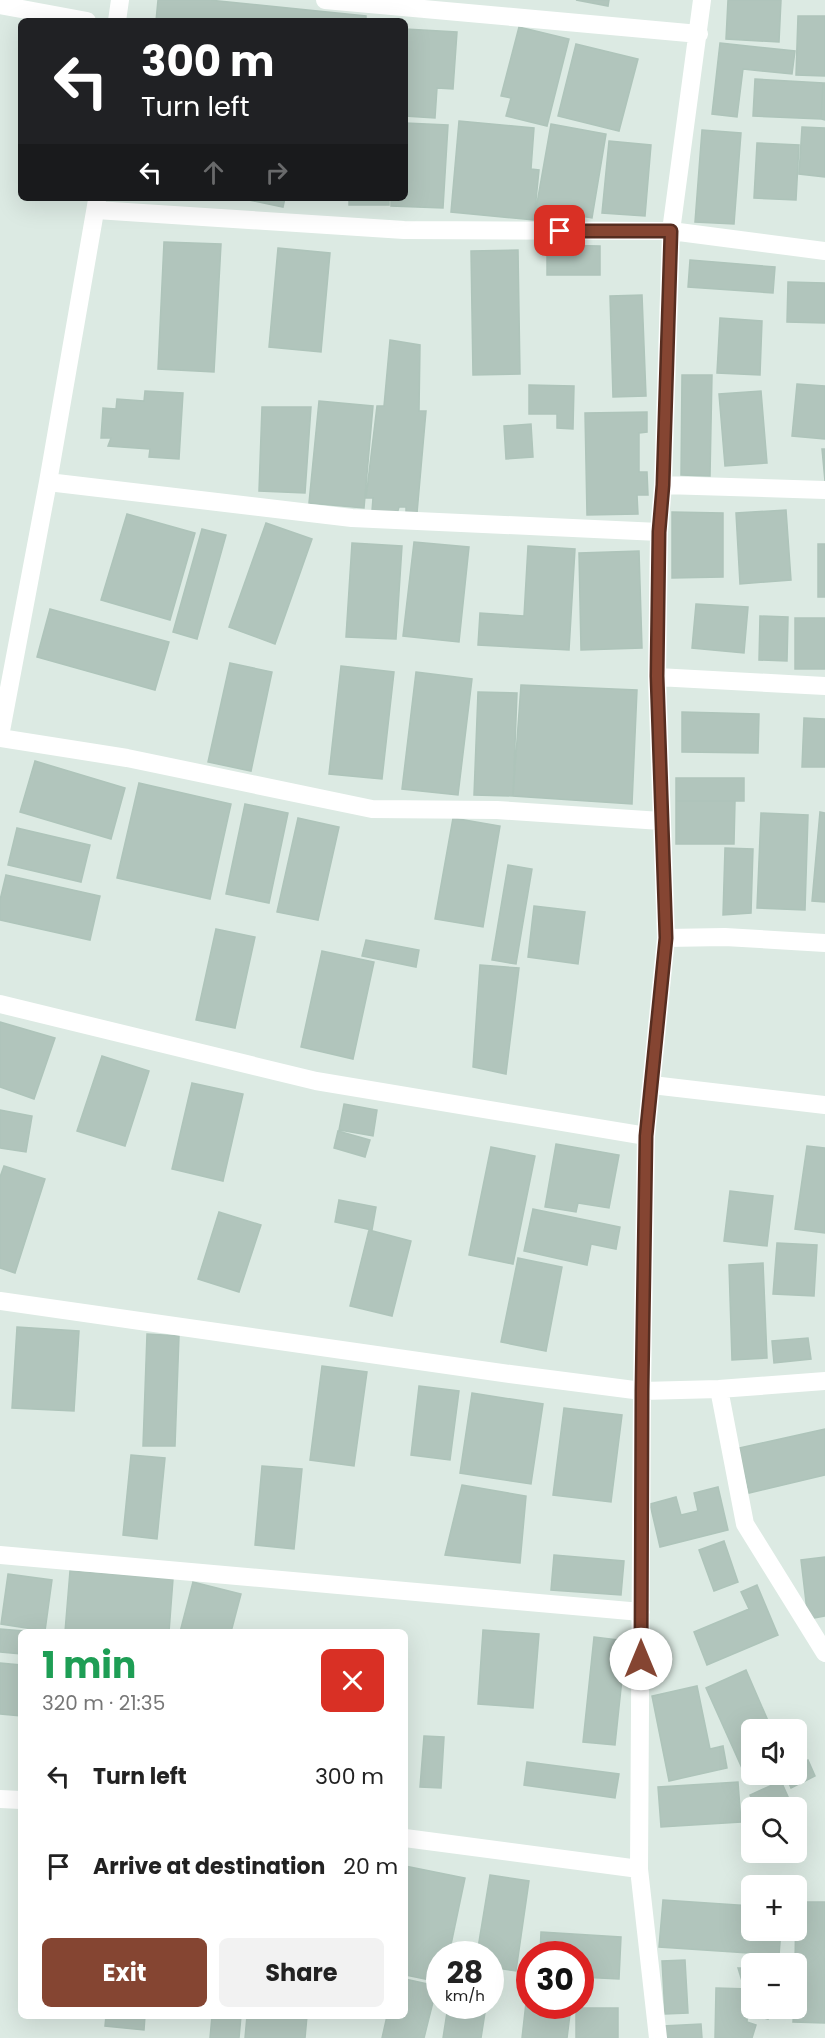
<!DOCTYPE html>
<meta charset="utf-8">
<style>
:root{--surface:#fff;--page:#f2f2f2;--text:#222;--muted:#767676;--accent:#854532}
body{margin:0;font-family:Poppins,sans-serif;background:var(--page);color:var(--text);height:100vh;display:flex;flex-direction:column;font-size:22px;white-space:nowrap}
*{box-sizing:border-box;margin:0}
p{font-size:20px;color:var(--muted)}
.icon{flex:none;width:33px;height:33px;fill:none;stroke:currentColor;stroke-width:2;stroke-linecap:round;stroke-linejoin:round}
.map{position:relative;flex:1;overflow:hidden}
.details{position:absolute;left:18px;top:1629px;width:390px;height:390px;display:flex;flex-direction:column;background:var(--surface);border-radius:9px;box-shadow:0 6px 24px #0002}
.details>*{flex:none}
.banner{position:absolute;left:18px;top:18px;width:390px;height:183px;border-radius:9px;box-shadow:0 6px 24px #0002;background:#202124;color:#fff;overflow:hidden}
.controls{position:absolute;left:741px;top:1719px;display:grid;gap:12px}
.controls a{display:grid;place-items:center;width:66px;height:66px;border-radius:9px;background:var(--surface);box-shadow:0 6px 24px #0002;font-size:30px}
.speed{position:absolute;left:426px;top:1941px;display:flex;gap:12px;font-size:30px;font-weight:700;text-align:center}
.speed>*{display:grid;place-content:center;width:78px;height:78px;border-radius:50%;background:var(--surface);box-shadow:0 6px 24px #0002;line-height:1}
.speed small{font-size:15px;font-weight:400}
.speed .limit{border:9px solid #d22;background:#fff;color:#111}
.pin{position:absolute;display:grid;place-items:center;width:51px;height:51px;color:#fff;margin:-26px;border-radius:12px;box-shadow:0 3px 9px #0006}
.me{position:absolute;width:66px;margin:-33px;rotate:0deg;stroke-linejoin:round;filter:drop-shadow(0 0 4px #0008)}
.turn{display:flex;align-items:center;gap:21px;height:126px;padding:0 24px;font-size:27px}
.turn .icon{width:78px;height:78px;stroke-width:2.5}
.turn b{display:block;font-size:42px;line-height:51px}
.lanes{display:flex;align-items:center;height:57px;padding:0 24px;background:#0003;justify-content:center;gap:30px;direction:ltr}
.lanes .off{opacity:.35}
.round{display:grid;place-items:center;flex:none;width:63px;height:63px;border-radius:9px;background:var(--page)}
.head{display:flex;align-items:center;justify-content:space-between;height:102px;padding:0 24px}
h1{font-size:36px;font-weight:700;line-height:45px;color:#1e9e55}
.cta{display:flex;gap:12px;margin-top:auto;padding:12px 24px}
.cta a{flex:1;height:69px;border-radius:9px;background:var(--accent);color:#fff;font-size:24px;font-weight:700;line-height:69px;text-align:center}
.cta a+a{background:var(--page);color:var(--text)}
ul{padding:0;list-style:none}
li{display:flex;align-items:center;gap:18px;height:90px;padding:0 24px}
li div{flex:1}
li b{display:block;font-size:22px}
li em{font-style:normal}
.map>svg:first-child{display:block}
.building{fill:#b1c5bc;stroke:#aec4ba;stroke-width:1.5}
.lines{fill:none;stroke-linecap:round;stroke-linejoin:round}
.street{stroke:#fff;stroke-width:18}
.route-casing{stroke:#562d20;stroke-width:15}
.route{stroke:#854532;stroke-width:10}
</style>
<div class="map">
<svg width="825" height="2038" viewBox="0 0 825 2038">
<rect width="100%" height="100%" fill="#dceae3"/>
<path class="building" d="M 158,0 L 209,0 L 366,16 L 366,21 L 156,21 Z
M 576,0 L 609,0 L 608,6 Z
M 728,0 L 781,0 L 779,42 L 726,39 Z
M 798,16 L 825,16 L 825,76 L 796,75 Z
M 519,27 L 569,39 L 547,126 L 506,116 L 511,98 L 501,96 Z
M 405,29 L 457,32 L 453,89 L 437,88 L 435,118 L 405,116 Z
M 720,43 L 795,51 L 792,74 L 743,69 L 737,117 L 712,114 Z
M 576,44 L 638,59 L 619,131 L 558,116 Z
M 755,79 L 823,83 L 821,119 L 753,116 Z
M 823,83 L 825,83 L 825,120 L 821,119 Z
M 459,121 L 534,128 L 531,169 L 539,170 L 534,220 L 451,212 Z
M 405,123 L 448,125 L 443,208 L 391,206 L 391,198 L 405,198 Z
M 551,124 L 606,134 L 592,218 L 536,209 Z
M 802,127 L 825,128 L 825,177 L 799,174 Z
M 702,130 L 741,133 L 734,224 L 695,222 Z
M 609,141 L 651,145 L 645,216 L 602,213 Z
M 757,143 L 799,145 L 796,200 L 754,198 Z
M 239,198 L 285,198 L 283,207 Z
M 349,198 L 389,198 L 389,205 L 349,205 Z
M 164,242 L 221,244 L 214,372 L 158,369 Z
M 547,245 L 600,246 L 600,275 L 547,275 Z
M 278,248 L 330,253 L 321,352 L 269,347 Z
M 518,250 L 520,374 L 473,375 L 471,251 Z
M 690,260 L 775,267 L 773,293 L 688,287 Z
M 788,282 L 825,283 L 825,323 L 787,322 Z
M 642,295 L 646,396 L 613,397 L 610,296 Z
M 720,318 L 762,321 L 760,375 L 717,373 Z
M 390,340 L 420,345 L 419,411 L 426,411 L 417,513 L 406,512 L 406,507 L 399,507 L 397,514 L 372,511 L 373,498 L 366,498 L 377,406 L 384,406 Z
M 682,375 L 712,375 L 710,476 L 681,475 Z
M 797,384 L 825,386 L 825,439 L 792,436 Z
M 529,385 L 574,386 L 573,429 L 557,428 L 557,414 L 529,414 Z
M 145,391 L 183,393 L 179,459 L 149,457 L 150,449 L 108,446 L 111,438 L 101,438 L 103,408 L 116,409 L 117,399 L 144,401 Z
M 761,391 L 767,463 L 725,466 L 719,394 Z
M 319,401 L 373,406 L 364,508 L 309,503 Z
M 262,407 L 311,407 L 305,493 L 259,491 Z
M 647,412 L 647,432 L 639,433 L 639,472 L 647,472 L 648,495 L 637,495 L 638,514 L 587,515 L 585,413 Z
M 531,424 L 533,457 L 506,459 L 504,426 Z
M 822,449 L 825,449 L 825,481 Z
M 786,510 L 791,580 L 740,584 L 736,513 Z
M 672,512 L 723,513 L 723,577 L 672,578 Z
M 127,514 L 195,533 L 170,620 L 101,600 Z
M 266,523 L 312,539 L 275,644 L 229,627 Z
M 202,529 L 226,535 L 197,639 L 173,632 Z
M 414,542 L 469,547 L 459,642 L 403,636 Z
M 352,543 L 402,546 L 396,639 L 346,637 Z
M 818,544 L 825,544 L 825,597 L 818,597 Z
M 528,546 L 575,549 L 569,650 L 478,645 L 480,613 L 524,616 Z
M 639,551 L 642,648 L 581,650 L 579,553 Z
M 696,604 L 748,607 L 744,653 L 692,648 Z
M 50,609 L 169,642 L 155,690 L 37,657 Z
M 760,616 L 788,617 L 787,661 L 759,660 Z
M 795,618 L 825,618 L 825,669 L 795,669 Z
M 230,663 L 272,672 L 251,771 L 208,762 Z
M 341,666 L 394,672 L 382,779 L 329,774 Z
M 416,672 L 472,679 L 458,795 L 402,789 Z
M 521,685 L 637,690 L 632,804 L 513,796 Z
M 478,692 L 517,693 L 513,796 L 474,795 Z
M 682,712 L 759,714 L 758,753 L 682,752 Z
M 804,718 L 825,719 L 825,767 L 802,767 Z
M 35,761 L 125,788 L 111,839 L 20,812 Z
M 676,778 L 744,778 L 744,801 L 676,801 Z
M 139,783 L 231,804 L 210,899 L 117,878 Z
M 676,801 L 735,801 L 734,844 L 676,844 Z
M 245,804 L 288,813 L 269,903 L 226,894 Z
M 820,812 L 825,813 L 825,902 L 812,901 Z
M 761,813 L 808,815 L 805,910 L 757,908 Z
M 298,818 L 339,827 L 318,920 L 277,912 Z
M 453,818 L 500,826 L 483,927 L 435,919 Z
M 17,828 L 90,845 L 81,882 L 8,865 Z
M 725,848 L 753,849 L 751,913 L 723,915 Z
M 508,865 L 532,869 L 516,964 L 492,960 Z
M 6,875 L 100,896 L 90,940 L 0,920 L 0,900 Z
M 534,906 L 585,912 L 578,964 L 528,957 Z
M 216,929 L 255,937 L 235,1028 L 196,1020 Z
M 366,940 L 419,950 L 416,967 L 362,956 Z
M 322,951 L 374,962 L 353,1059 L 301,1047 Z
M 480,965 L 519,968 L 506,1074 L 473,1067 Z
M 0,1022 L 55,1038 L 34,1099 L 0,1087 Z
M 102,1056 L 149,1071 L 125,1146 L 77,1131 Z
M 192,1083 L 243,1094 L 223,1181 L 172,1169 Z
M 344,1104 L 377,1110 L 373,1136 L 339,1130 Z
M 0,1110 L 32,1116 L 26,1152 L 0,1148 Z
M 338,1131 L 370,1140 L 365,1157 L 334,1148 Z
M 556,1144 L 619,1155 L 609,1208 L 578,1203 L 576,1212 L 545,1207 Z
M 807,1146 L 825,1148 L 825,1233 L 795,1229 Z
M 491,1147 L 535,1156 L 513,1264 L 469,1255 Z
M 4,1166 L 45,1179 L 15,1273 L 0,1268 L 0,1177 Z
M 730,1191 L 773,1196 L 767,1246 L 724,1241 Z
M 339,1200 L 376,1207 L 372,1230 L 335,1222 Z
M 533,1209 L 620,1227 L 616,1249 L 591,1244 L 587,1265 L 524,1251 Z
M 219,1212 L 261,1225 L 239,1292 L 198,1279 Z
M 369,1230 L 411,1241 L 392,1316 L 350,1306 Z
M 777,1243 L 817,1245 L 814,1296 L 773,1294 Z
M 518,1258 L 562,1267 L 546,1351 L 501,1342 Z
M 763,1263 L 767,1358 L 732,1360 L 729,1265 Z
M 17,1327 L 79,1331 L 74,1411 L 12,1408 Z
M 147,1334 L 179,1336 L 175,1446 L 143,1446 Z
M 808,1338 L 811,1359 L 774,1363 L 772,1341 Z
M 322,1366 L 367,1372 L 354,1466 L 310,1460 Z
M 419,1386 L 459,1391 L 450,1460 L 411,1455 Z
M 472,1393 L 543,1404 L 531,1484 L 460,1473 Z
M 564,1408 L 622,1415 L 611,1502 L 553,1495 Z
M 825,1429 L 825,1475 L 749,1493 L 739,1448 Z
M 131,1455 L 165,1458 L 157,1539 L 123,1535 Z
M 262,1466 L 302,1469 L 294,1549 L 255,1545 Z
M 462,1485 L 526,1496 L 520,1563 L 445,1555 Z
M 718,1487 L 728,1530 L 660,1547 L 650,1504 L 676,1497 L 681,1515 L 698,1511 L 694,1493 Z
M 724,1541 L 738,1582 L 714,1591 L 699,1550 Z
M 554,1555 L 624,1561 L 621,1595 L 551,1590 Z
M 825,1557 L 825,1616 L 808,1619 L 801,1560 Z
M 70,1571 L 173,1579 L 169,1632 L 65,1632 Z
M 8,1574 L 52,1580 L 45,1631 L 1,1624 Z
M 193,1582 L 241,1594 L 231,1632 L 180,1632 Z
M 757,1585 L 778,1635 L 707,1665 L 694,1632 L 749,1609 L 741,1592 Z
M 0,1629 L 37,1632 L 21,1632 L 21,1654 L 0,1652 Z
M 483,1630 L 539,1634 L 533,1708 L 478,1704 Z
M 594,1637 L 626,1641 L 615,1745 L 583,1742 Z
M 0,1663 L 21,1665 L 21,1716 L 0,1714 Z
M 746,1670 L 772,1730 L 752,1730 L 752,1774 L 746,1777 L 706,1688 Z
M 697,1686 L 710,1749 L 723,1746 L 727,1768 L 669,1781 L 652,1696 Z
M 424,1736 L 444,1737 L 441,1788 L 420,1787 Z
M 808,1760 L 815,1776 L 791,1788 L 785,1774 L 796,1774 L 796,1765 Z
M 527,1762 L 619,1774 L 615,1798 L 524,1785 Z
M 781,1781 L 793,1808 L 756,1808 L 750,1795 Z
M 738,1782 L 741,1822 L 661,1827 L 658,1787 Z
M 796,1816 L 805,1837 L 796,1840 Z
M 405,1866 L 465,1878 L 449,1954 L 440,1954 L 440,1982 L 405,1975 Z
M 490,1875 L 529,1881 L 516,1971 L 490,1967 L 490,1954 L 477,1954 Z
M 663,1900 L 752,1906 L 752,1930 L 781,1930 L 779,1955 L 659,1947 Z
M 796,1902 L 825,1902 L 825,2023 L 793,2022 L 794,2008 L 796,2008 L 796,1964 L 795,1964 Z
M 541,1932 L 621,1937 L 619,1979 L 580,1977 L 580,1954 L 540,1954 Z
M 685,1960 L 688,2013 L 665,2014 L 662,1961 Z
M 738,1968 L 752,1968 L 752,1982 L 742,1981 Z
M 405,1979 L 437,1986 L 424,2038 L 382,2038 L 387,2016 L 405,2016 Z
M 528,1985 L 530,2006 L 571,2006 L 567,2038 L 522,2038 Z
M 716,1988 L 749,1989 L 747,2022 L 756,2025 L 752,2038 L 715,2038 Z
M 448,2006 L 486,2006 L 481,2038 L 443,2038 Z
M 576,2008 L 618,2008 L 618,2038 L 576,2038 Z
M 754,2008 L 770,2008 L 768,2019 L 753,2015 Z
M 106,2016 L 145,2016 L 144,2030 L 105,2026 Z
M 212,2016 L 241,2016 L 239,2038 L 210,2038 Z
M 247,2016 L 307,2016 L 305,2038 L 245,2038 Z
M 701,2024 L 702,2038 L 663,2038 L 663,2026 Z"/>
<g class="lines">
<path class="street" d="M 325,0 L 699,34
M 0,5 L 87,21
M 117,21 L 120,0
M 96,210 L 404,230 L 671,231 L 825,251
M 48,482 L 352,518 L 659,532
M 663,485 L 825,490
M 657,677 L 825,686
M 0,736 L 48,482 L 97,200
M 0,738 L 127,758 L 372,809 L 497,810 L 661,821
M 666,938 L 725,937 L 825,943
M 0,1004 L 316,1081 L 646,1136
M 652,1085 L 825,1105
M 0,1301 L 510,1374 L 642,1391 L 719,1389 L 825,1381
M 719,1389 L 745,1524 L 825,1653
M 0,1555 L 641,1612
M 0,1799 L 21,1800
M 405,1838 L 639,1869
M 658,2038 L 639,1869 L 642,1391 L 646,1136 L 666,938 L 657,677 L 659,532 L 663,485 L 671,231 L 702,0"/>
</g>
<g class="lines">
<g class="route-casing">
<path id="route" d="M 560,231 L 671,231 L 663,485 L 659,532 L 657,676 L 666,938 L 646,1136 L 642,1391 L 641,1659"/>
</g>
<use href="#route" class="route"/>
</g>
</svg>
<div class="controls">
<a><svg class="icon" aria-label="sound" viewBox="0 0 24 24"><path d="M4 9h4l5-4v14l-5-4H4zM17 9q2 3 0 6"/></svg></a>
<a><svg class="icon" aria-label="search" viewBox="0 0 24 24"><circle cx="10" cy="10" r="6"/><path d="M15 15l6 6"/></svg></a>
<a>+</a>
<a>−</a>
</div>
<div class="speed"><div>28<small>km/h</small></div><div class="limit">30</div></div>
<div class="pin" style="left:560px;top:231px;background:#d93025"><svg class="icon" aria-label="arrive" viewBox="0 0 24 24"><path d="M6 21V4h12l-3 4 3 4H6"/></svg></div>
<svg class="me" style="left:641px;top:1659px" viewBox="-20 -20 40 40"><circle r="19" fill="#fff"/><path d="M0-13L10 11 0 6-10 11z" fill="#854532"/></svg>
<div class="banner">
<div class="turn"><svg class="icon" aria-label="left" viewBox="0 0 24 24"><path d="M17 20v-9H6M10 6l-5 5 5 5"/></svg><div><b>300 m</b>Turn left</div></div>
<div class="lanes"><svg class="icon" aria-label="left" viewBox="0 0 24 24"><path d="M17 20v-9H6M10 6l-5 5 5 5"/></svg><svg class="icon off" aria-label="ahead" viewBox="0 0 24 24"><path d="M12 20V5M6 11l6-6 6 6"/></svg><svg class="icon off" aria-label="right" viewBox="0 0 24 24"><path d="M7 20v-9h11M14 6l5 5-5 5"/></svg></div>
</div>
<section class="details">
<div class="head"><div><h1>1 min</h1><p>320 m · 21:35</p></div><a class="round" style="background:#d93025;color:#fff"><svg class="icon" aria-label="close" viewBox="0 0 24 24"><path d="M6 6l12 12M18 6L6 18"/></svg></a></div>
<ul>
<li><svg class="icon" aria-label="left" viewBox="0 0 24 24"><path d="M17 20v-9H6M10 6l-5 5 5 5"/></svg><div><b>Turn left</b></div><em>300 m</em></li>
<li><svg class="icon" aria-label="arrive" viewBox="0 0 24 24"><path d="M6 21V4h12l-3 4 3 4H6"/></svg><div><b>Arrive at destination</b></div><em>20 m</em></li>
</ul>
<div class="cta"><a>Exit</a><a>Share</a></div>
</section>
</div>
